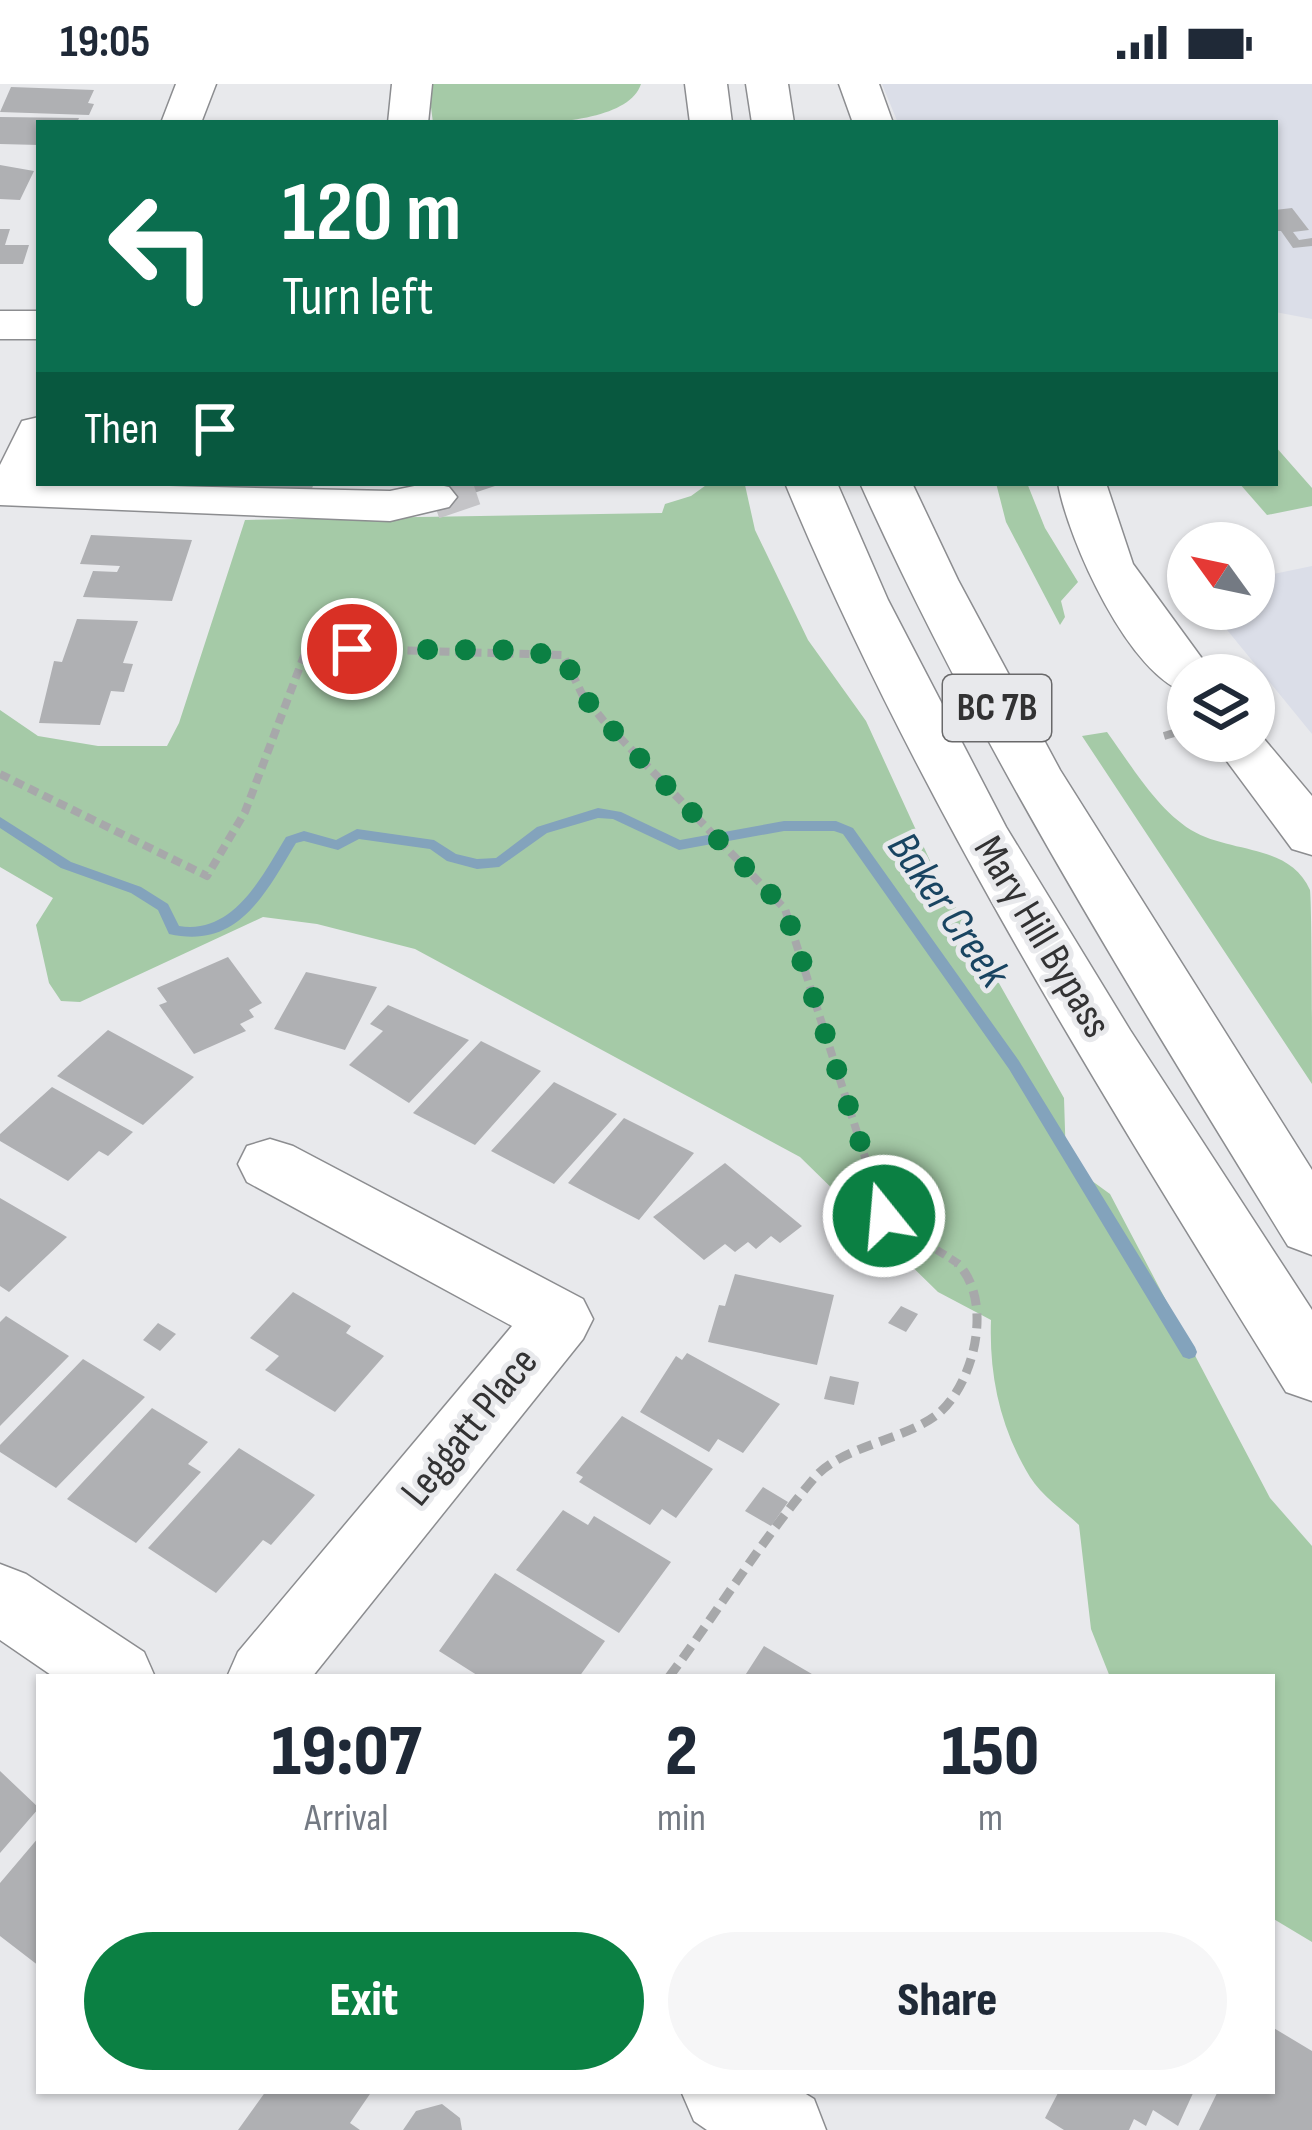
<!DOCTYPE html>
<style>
:root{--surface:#fff;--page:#f6f6f7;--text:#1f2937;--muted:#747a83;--accent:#0b8043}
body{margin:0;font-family:"Sofia Sans Condensed",sans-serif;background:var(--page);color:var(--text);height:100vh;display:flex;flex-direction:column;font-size:45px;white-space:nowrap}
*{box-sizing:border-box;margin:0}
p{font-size:39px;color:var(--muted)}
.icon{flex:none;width:66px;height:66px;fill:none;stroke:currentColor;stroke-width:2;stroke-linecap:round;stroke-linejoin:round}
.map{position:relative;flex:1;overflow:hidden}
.side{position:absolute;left:36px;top:1590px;width:1239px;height:420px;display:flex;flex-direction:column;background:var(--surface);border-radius:0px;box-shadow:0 3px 9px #0004}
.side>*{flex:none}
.top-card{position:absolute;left:36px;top:36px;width:1242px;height:366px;border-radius:0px;box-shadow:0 3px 9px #0004;background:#0b6e4f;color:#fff;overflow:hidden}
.needle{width:78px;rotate:303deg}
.buttons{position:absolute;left:1167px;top:438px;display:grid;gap:24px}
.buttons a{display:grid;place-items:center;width:108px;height:108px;border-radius:50%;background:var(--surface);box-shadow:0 3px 9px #0004;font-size:60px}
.pin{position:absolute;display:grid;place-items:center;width:102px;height:102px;color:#fff;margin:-51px;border:6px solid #fff;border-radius:50%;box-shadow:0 3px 12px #0007}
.me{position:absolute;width:132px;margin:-66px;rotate:343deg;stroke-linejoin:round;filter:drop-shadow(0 0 9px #0008)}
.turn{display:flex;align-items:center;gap:42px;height:252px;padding:0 48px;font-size:54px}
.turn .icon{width:156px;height:156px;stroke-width:2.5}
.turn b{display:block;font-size:84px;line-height:102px}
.then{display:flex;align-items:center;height:114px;padding:0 48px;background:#0003;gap:24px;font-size:45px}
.eta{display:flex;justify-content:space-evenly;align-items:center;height:204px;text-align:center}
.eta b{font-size:72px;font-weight:800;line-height:84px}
.button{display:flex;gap:24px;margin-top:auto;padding:24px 48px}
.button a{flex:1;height:138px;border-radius:72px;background:var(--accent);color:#fff;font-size:48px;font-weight:800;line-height:138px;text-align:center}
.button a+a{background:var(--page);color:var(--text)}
.status{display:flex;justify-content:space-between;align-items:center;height:84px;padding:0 60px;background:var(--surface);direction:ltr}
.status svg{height:33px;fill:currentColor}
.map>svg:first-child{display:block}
.built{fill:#dbdee8}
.green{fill:#a5caa7}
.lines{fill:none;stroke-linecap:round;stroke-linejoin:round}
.stream{fill:#83a3bc;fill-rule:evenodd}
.building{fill:#afb0b3}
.minor-tunnel{stroke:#c4c4c7;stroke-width:45;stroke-dasharray:45 22;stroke-linecap:butt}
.minor-casing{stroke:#8c8d90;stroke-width:3}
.major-casing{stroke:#8c8d90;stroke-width:3}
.highway-casing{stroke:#8c8d90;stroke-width:3}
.path-far1{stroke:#a7a8aa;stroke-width:8;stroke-dasharray:10 6;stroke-linecap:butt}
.path{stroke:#a7a8aa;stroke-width:9;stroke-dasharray:15 8;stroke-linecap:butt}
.minor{fill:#fff;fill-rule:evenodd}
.major{fill:#fff;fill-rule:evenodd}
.highway{fill:#fff;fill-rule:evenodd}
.route{stroke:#0b8043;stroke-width:21;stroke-dasharray:0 37.8}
.labels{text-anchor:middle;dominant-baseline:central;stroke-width:10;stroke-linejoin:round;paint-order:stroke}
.shield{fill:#e8e9ec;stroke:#69696a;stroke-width:3}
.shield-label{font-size:39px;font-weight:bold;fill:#323233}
.street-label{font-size:42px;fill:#323233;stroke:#e8e9ec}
.water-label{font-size:45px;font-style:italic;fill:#184461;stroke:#e8e9ec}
</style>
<div class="status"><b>19:05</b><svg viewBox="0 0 49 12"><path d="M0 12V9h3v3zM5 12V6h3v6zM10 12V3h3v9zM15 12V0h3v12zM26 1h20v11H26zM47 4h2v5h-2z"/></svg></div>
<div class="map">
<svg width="1312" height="2046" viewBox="0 0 1312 2046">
<rect width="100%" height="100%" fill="#e8e9ec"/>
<path class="built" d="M 882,0 L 1312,0 L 1312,235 L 1275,228 L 1275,39 L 898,39 Z
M 1312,482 L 1312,650 L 1210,525 L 1254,525 L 1254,494 Z"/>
<path class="green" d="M 428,0 L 641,0 C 624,51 479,39 433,39 Z
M 1275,362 L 1312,404 L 1312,422 L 1267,431 L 1239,399 L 1275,399 Z
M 709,399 L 745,401 L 755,446 L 808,556 L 866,637 L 932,781 L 1064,1014 L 1066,1078 L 1110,1110 L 1270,1414 L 1312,1462 L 1312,1858 L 1272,1834 L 1272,1593 L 1110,1593 L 1091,1545 L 1079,1441 C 1063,1426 1041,1411 1030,1393 C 1000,1344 989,1291 991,1236 L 938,1208 L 800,1073 L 415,865 L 317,840 L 263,833 L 80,918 L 61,917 L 49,899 L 36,841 L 53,814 L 0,783 L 0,626 L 38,652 L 98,662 L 167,662 L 179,639 L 245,436 L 662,429 L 665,420 L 691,412 Z
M 996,399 L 1027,399 L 1045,444 L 1078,498 L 1061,517 L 1065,533 L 1060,541 L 1006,438 Z
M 1107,648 C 1131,681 1156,724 1191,746 C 1231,770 1289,759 1310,806 C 1312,824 1312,969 1312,1000 L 1082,652 Z"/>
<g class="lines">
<path class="stream" d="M 598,724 L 621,728 L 680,756 L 784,737 L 836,737 L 853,744 L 1019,977 L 1195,1263 L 1197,1268 L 1195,1273 L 1189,1275 L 1183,1273 L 1009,985 L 843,750 L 834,747 L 784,747 L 679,766 L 613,735 L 598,734 L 547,749 L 499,783 L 477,785 L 447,777 L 430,765 L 359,755 L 338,766 L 304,757 L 296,759 C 265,810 238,866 169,850 L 158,826 L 131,809 L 61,784 L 0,744 L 0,733 L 71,778 L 141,803 L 168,820 L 179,842 C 234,851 262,792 286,753 L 304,747 L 336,756 L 357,745 L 434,756 L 456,770 L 477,775 L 496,774 L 537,743 Z"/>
</g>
<path class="building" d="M 11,3 L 94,6 L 88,19 L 94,20 L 89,31 L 0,28 Z
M 0,33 L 79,34 L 77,39 L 39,39 L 39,61 L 0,60 Z
M 0,81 L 34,87 L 20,116 L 0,115 Z
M 1292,124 L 1309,146 L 1293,148 L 1299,156 L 1312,154 L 1312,162 L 1293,164 L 1281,147 L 1275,147 L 1275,126 Z
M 0,145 L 10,145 L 5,161 L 29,161 L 23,180 L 0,180 Z
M 193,399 L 314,399 L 309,413 L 190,406 Z
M 430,399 L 501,399 L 501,400 L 438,421 L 422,402 Z
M 91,451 L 192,456 L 172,517 L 83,513 L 93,487 L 117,488 L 120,482 L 80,480 Z
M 77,535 L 138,537 L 123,579 L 133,580 L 124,608 L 111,607 L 100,641 L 39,639 L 54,577 L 62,578 Z
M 228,873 L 262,919 L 249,926 L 254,933 L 240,940 L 246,947 L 194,970 L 159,921 L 167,918 L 157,904 Z
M 306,888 L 377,903 L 345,966 L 274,945 Z
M 388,921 L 469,956 L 409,1019 L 349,981 L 383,947 L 370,940 Z
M 108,946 L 194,993 L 143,1041 L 57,992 Z
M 481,957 L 541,987 L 475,1061 L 413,1029 Z
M 554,998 L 617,1030 L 554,1100 L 491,1067 Z
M 52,1003 L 133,1048 L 108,1072 L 99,1067 L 68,1097 L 0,1057 L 0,1050 Z
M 624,1034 L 694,1069 L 639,1136 L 568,1099 Z
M 725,1079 L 802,1142 L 780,1159 L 771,1152 L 756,1165 L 748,1158 L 735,1168 L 725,1160 L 704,1176 L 653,1133 Z
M 0,1114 L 67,1153 L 9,1208 L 0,1202 Z
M 735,1190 L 834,1211 L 817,1281 L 708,1258 L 719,1221 L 725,1222 Z
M 293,1208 L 351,1242 L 346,1249 L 384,1272 L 335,1328 L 265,1286 L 279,1272 L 250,1254 Z
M 901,1222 L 918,1230 L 906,1248 L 888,1239 Z
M 6,1232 L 69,1272 L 0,1342 L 0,1238 Z
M 158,1239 L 176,1250 L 160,1267 L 143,1256 Z
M 687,1269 L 780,1320 L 743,1369 L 718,1355 L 709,1368 L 640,1328 L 676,1272 L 682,1276 Z
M 83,1275 L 145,1313 L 56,1404 L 0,1368 L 0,1361 Z
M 830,1292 L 859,1298 L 854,1321 L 824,1315 Z
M 152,1324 L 208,1358 L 188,1380 L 201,1388 L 136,1459 L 67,1415 Z
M 622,1332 L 713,1385 L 676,1434 L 662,1425 L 650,1441 L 579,1398 L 583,1393 L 576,1389 Z
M 239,1364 L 315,1411 L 271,1461 L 263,1456 L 216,1509 L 148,1464 Z
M 763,1403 L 788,1418 L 771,1442 L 745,1427 Z
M 563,1426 L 588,1441 L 594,1432 L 671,1478 L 619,1549 L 516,1486 Z
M 495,1489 L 605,1557 L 579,1593 L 480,1593 L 439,1567 Z
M 764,1562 L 817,1593 L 744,1593 Z
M 0,1687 L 39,1724 L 0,1769 Z
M 39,1753 L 39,1882 L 0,1852 L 0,1799 Z
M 1272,1943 L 1312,1967 L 1312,2046 L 1199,2046 L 1218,2007 L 1272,2007 Z
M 266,2007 L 372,2007 L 350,2039 L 360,2046 L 238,2046 Z
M 1059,2007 L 1194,2007 L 1178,2042 L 1153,2026 L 1146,2042 L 1134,2035 L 1129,2046 L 1064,2046 L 1045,2034 Z
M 442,2020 L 460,2034 L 462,2046 L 403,2046 L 416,2027 Z"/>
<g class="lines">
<path class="minor-tunnel" d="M 432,413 L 473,399"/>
<g class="minor-casing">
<path id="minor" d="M 176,0 L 216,0 L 201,39 L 161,39 Z
M 392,0 L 432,0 L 428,39 L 388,39 Z
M 839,0 L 879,0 L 893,39 L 853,39 Z
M 39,333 L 39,399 L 390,407 L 429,399 L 449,403 L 457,413 L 449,423 L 390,437 L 0,421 L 0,381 L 22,337 Z
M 1058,399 L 1106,399 L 1133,480 L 1214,591 L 1188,591 L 1188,609 C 1130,594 1068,456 1058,399 Z
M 1254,643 L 1312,712 L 1312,771 L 1292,765 L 1212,657 L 1254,657 Z
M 270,1055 L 293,1062 L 583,1215 L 593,1235 L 583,1255 L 312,1593 L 227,1593 L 238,1568 L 512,1242 L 247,1098 L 238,1080 L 247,1062 Z
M 0,1480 L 26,1490 L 144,1568 L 155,1593 L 54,1593 L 0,1556 Z
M 681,2007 L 801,2007 L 814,2015 L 826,2046 L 707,2046 L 694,2037 Z"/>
</g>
<g class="major-casing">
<path id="major" d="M 0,227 L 39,227 L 39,255 L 0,255 Z"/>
</g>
<g class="highway-casing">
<path id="highway" d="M 685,0 L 727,0 L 732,39 L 690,39 Z
M 746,0 L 788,0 L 794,39 L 752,39 Z
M 785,399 L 837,399 L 888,516 L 1006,743 L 1130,946 L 1312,1226 L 1312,1317 L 1286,1308 C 1104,1013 919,721 785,399 Z
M 860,399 L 912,399 L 958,496 L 1060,686 L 1312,1086 L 1312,1171 L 1288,1162 C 1135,913 980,666 860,399 Z"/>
</g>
<path class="path-far1" d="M 1164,652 L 1188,645
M 0,690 L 207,792 L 245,728 L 304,572 L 352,565 L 563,571 L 582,610 L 603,636 L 785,825 L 884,1132 L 962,1182"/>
<path class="path" d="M 669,1593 C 718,1527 763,1454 816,1392 C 843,1362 908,1355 939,1329 C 975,1298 994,1215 957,1179"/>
<use href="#minor" class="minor"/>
<use href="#major" class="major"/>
<use href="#highway" class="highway"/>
</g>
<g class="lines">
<path class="route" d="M 352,565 L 508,566 L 563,572 L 582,610 L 603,636 L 785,825 L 884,1132"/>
</g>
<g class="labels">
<rect class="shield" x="943" y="591" width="108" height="66" rx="9"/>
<g class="shield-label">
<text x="997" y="624">BC 7B</text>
</g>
<g class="street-label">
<text transform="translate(1042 853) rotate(59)">Mary Hill Bypass</text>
<text transform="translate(470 1343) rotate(-51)">Leggatt Place</text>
</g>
<g class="water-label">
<text transform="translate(948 826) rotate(55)">Baker Creek</text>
</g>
</g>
</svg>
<div class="buttons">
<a><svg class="needle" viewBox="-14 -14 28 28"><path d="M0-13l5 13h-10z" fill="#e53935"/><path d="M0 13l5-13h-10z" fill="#747a83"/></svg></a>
<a><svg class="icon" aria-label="layers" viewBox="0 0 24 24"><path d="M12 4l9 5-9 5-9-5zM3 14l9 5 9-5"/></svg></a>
</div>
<div class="pin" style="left:352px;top:565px;background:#d93025"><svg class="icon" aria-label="arrive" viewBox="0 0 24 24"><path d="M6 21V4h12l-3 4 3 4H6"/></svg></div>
<svg class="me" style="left:884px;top:1132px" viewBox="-20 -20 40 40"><circle r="17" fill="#0b8043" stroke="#fff" stroke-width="3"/><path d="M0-11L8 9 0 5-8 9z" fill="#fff"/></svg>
<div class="top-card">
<div class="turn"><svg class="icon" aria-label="left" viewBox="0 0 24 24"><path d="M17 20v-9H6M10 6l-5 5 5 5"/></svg><div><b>120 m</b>Turn left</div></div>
<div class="then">Then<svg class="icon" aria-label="arrive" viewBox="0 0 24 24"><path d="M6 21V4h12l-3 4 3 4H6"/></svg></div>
</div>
<section class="side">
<div class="eta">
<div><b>19:07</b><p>Arrival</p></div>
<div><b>2</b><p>min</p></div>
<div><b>150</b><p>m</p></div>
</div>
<div class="button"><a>Exit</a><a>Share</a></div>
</section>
</div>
